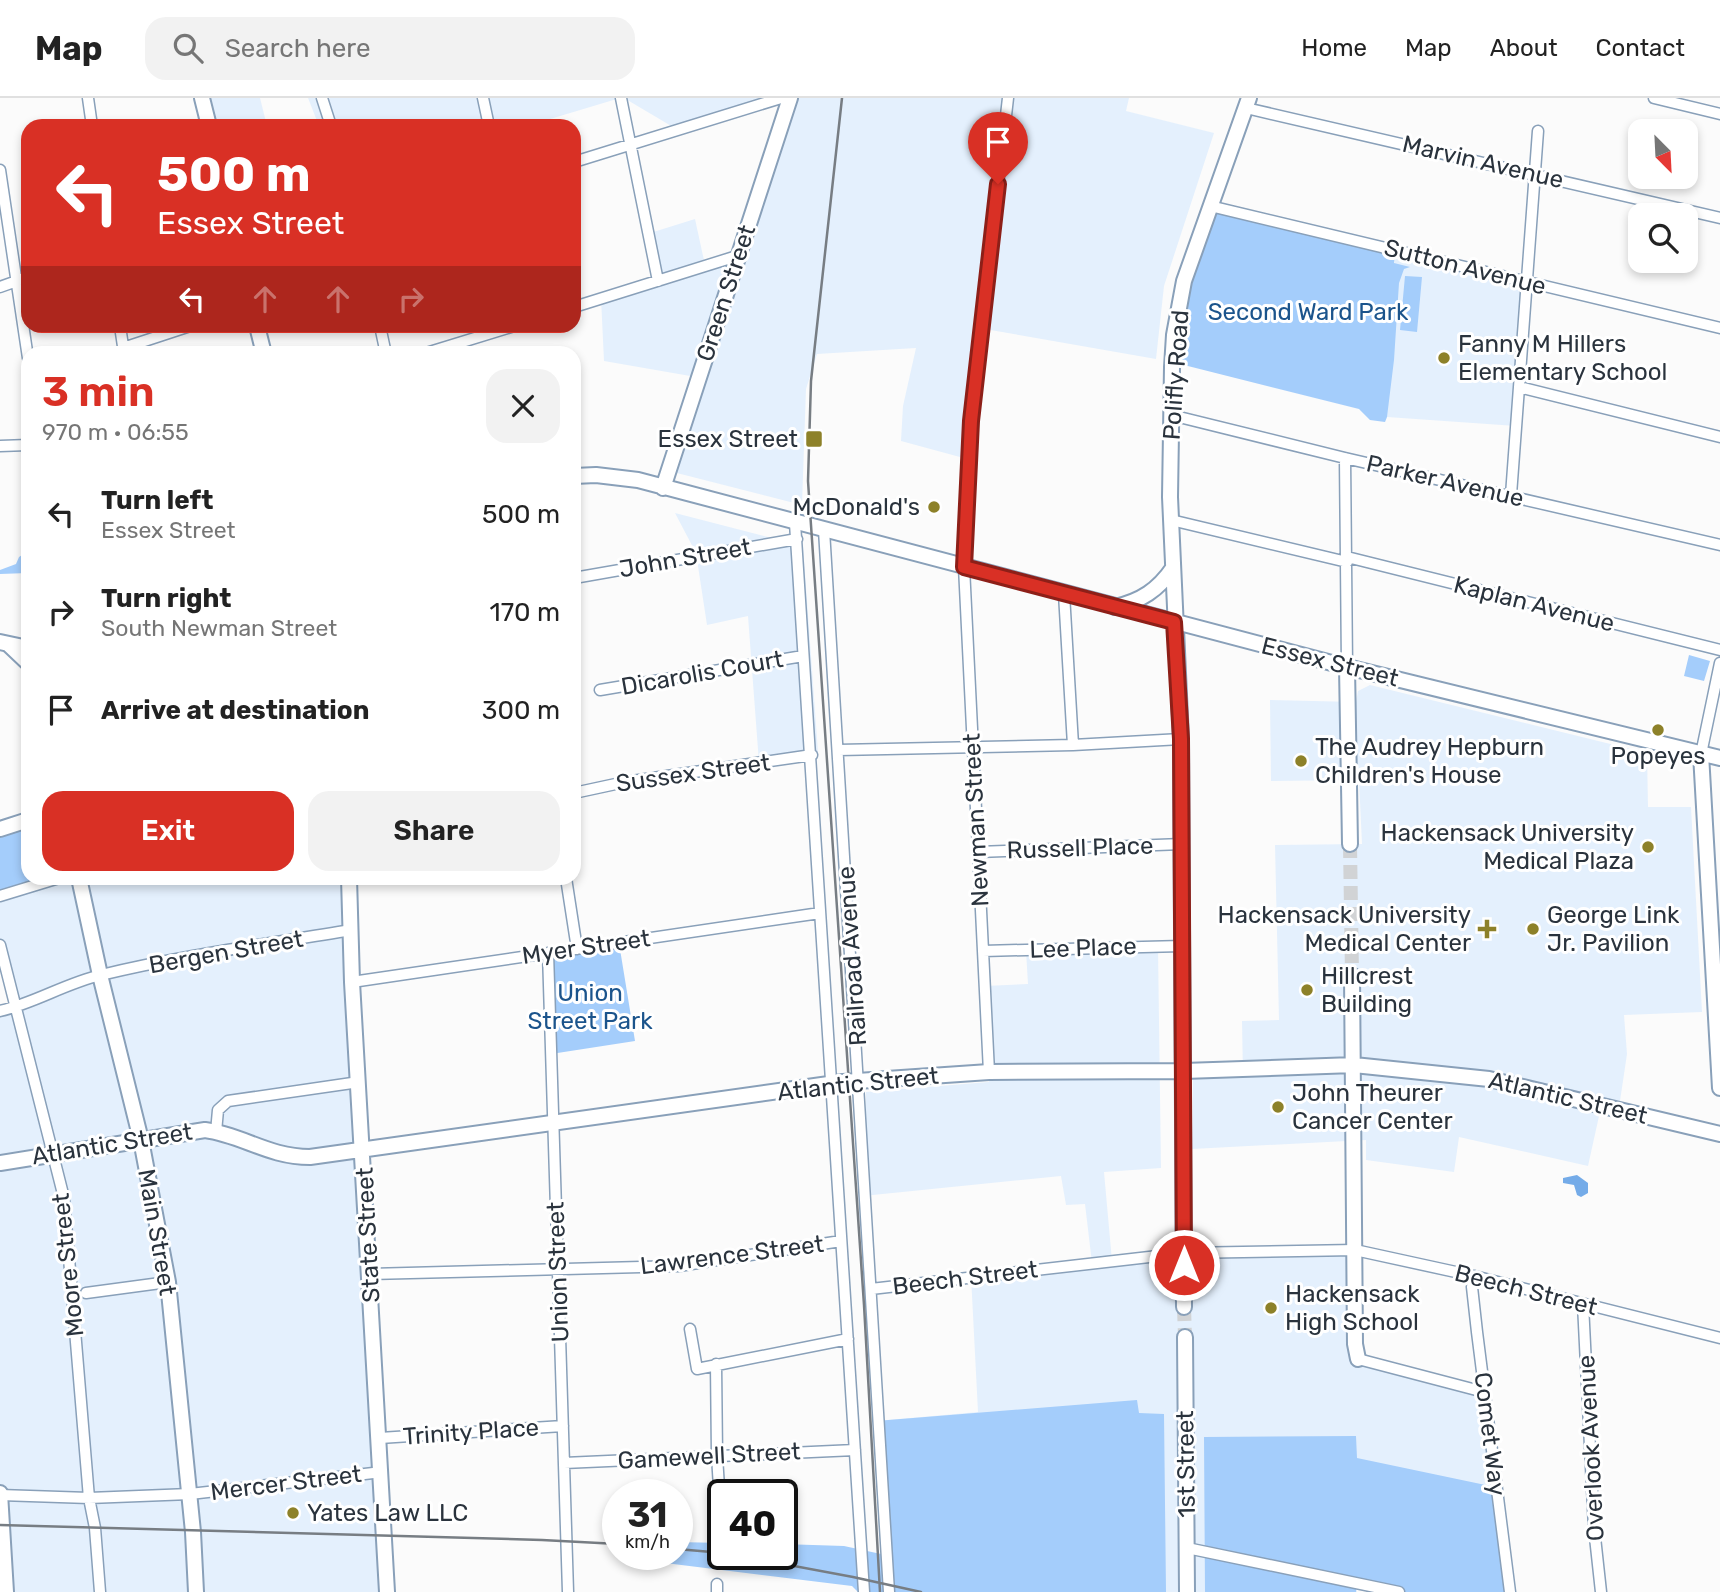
<!DOCTYPE html>
<meta charset="utf-8">
<style>
:root{--surface:#fff;--page:#f2f2f2;--text:#222;--muted:#767676;--line:#e0e0e0;--accent:#d93025}
body{margin:0;font-family:Rubik,sans-serif;background:var(--page);color:var(--text);height:100vh;display:flex;flex-direction:column;font-size:26px;white-space:nowrap}
*{box-sizing:border-box;margin:0}
p{font-size:23px;color:var(--muted)}
.icon{flex:none;width:38px;height:38px;fill:none;stroke:currentColor;stroke-width:2;stroke-linecap:round;stroke-linejoin:round}
.map{position:relative;flex:1;overflow:hidden}
.panel{position:absolute;left:21px;top:248px;width:560px;height:539px;display:flex;flex-direction:column;background:var(--surface);border-radius:21px;box-shadow:0 4px 10px #0003}
.panel>*{flex:none}
.hud{position:absolute;left:21px;top:21px;width:560px;height:214px;border-radius:21px;box-shadow:0 4px 10px #0003;background:#d93025;color:#fff;overflow:hidden}
.needle{width:46px;rotate:156deg}
.controls{position:absolute;left:1628px;top:21px;display:grid;gap:14px}
.controls a{display:grid;place-items:center;width:70px;height:70px;border-radius:14px;background:var(--surface);box-shadow:0 4px 10px #0003;font-size:35px}
.speed{position:absolute;left:602px;top:1381px;display:flex;gap:14px;font-size:35px;font-weight:700;text-align:center}
.speed>*{display:grid;place-content:center;width:91px;height:91px;border-radius:50%;background:var(--surface);box-shadow:0 4px 10px #0003;line-height:1}
.speed small{font-size:18px;font-weight:400}
.speed .limit{border:4px solid #111;border-radius:10px;background:#fff;color:#111}
.pin{position:absolute;display:grid;place-items:center;width:60px;height:60px;color:#fff;margin:-72px -30px;border-radius:50% 50% 50% 0;rotate:-45deg;box-shadow:0 0 7px #0007}
.pin .icon{rotate:45deg}
.me{position:absolute;width:77px;margin:-38px;rotate:0deg;stroke-linejoin:round;filter:drop-shadow(0 0 5px #0008)}
.turn{display:flex;align-items:center;gap:24px;height:147px;padding:0 21px;font-size:32px}
.turn .icon{width:91px;height:91px;stroke-width:2.5}
.turn b{display:block;font-size:49px;line-height:60px}
.lanes{display:flex;align-items:center;height:66px;padding:0 21px;background:#0003;justify-content:center;gap:35px;direction:ltr}
.lanes .off{opacity:.35}
.round{display:grid;place-items:center;flex:none;width:74px;height:74px;border-radius:21px;background:var(--page)}
.headline{display:flex;align-items:center;justify-content:space-between;height:119px;padding:0 21px}
h1{font-size:42px;font-weight:600;line-height:52px;color:var(--accent)}
.cta{display:flex;gap:14px;margin-top:auto;padding:14px 21px}
.cta a{flex:1;height:80px;border-radius:21px;background:var(--accent);color:#fff;font-size:28px;font-weight:600;line-height:80px;text-align:center}
.cta a+a{background:var(--page);color:var(--text)}
ul{padding:0;list-style:none}
li{display:flex;align-items:center;gap:21px;height:98px;padding:0 21px}
li div{flex:1}
li b{display:block;font-size:26px}
li em{font-style:normal}
header{display:flex;align-items:center;gap:42px;box-sizing:border-box;height:98px;padding:0 35px;background:var(--surface);border-bottom:2px solid var(--line)}
header strong{font-size:33px}
nav{display:flex;gap:38px;margin-inline-start:auto;font-size:24px}
.search{width:490px;height:63px;background:var(--page);display:flex;align-items:center;gap:18px;box-sizing:border-box;padding:0 24px;border-radius:21px;color:var(--muted);font-size:26px}
.map>svg:first-child{display:block}
.built{fill:#e4f0fd}
.green{fill:#a4cdfb}
.water{fill:#74abe8}
.lines{fill:none;stroke-linecap:round;stroke-linejoin:round}
.secondary-tunnel{stroke:#d1d3d5;stroke-width:14;stroke-dasharray:14 7;stroke-linecap:butt}
.street-casing{stroke:#89a0b9;stroke-width:13}
.secondary-casing{stroke:#89a0b9;stroke-width:18}
.primary-casing{stroke:#89a0b9;stroke-width:18}
.street{stroke:#fff;stroke-width:10}
.secondary{stroke:#fff;stroke-width:14}
.primary{stroke:#fff;stroke-width:14}
.rail{stroke:#777d83;stroke-width:2.5}
.route-casing{stroke:#8d1f18;stroke-width:18}
.route{stroke:#d93025;stroke-width:12}
.poi-dot{fill:#8d8129;stroke:#fff;stroke-width:2.5}
.labels{text-anchor:middle;dominant-baseline:central;stroke-width:6;stroke-linejoin:round;paint-order:stroke}
.street-label{font-size:24px;fill:#2a333d;stroke:#fff}
.park-label{font-size:24px;fill:#1b548c;stroke:#fff}
.poi-label{font-size:24px;fill:#2a333d;stroke:#fff;text-anchor:start}
</style>
<header>
<strong>Map</strong>
<div class="search"><svg class="icon" aria-label="search" viewBox="0 0 24 24"><circle cx="10" cy="10" r="6"/><path d="M15 15l6 6"/></svg>Search here</div>
<nav><a>Home</a><a>Map</a><a>About</a><a>Contact</a></nav>
</header>
<div class="map">
<svg width="1720" height="1494" viewBox="0 0 1720 1494">
<rect width="100%" height="100%" fill="#fbfbfb"/>
<path class="built" d="M 200,0 L 260,0 L 267,28 L 207,28 Z
M 308,0 L 620,0 L 527,28 L 319,28 Z
M 624,0 L 1129,0 L 1126,13 L 1214,35 L 1164,188 L 1156,261 L 979,230 L 971,362 L 901,343 L 903,308 L 916,250 L 817,256 L 806,291 L 802,407 L 669,373 L 696,279 L 604,263 L 601,200 L 655,183 L 647,136 L 695,121 L 705,167 L 738,155 L 788,1 L 678,32 Z
M 1396,152 L 1527,184 L 1516,328 L 1387,319 L 1390,199 Z
M 675,415 L 803,448 L 818,654 L 759,665 L 748,518 L 707,527 L 696,455 Z
M 1370,587 L 1647,655 L 1648,709 L 1691,709 L 1702,914 L 1624,917 L 1627,956 L 1620,1003 L 1603,1000 L 1588,1068 L 1459,1039 L 1454,1074 L 1366,1062 L 1366,1042 L 1192,1051 L 1193,981 L 1243,978 L 1242,923 L 1279,922 L 1275,747 L 1362,746 L 1359,682 L 1271,683 L 1270,602 L 1356,604 L 1358,593 Z
M 59,781 L 343,781 L 387,1494 L 6,1494 L 0,1395 L 0,913 L 17,909 L 0,847 L 0,798 Z
M 1158,850 L 1161,1070 L 1104,1074 L 1112,1163 L 1355,1152 L 1356,1262 L 1484,1294 L 1510,1494 L 1357,1486 L 1357,1494 L 1056,1494 L 876,1323 L 978,1314 L 971,1178 L 1092,1165 L 1085,1106 L 1066,1107 L 1061,1078 L 863,1098 L 866,994 L 989,984 L 985,888 L 1028,886 L 1026,853 Z"/>
<path class="green" d="M 1210,108 L 1396,152 L 1394,165 L 1410,169 L 1404,171 L 1399,185 L 1394,262 L 1387,319 L 1385,324 L 1370,322 L 1359,311 L 1172,264 L 1174,240 Z
M 1405,178 L 1422,179 L 1417,234 L 1400,232 Z
M 28,453 L 28,475 L 0,476 L 0,472 L 16,466 L 19,459 Z
M 1689,557 L 1710,563 L 1704,583 L 1684,578 Z
M 28,722 L 28,780 L 59,781 L 0,798 L 0,732 Z
M 619,845 L 635,943 L 551,956 L 548,855 Z
M 1137,1302 L 1139,1315 L 1164,1316 L 1166,1494 L 858,1494 L 852,1488 L 641,1462 L 641,1456 L 677,1456 L 677,1444 L 723,1445 L 723,1456 L 782,1456 L 782,1446 L 844,1448 L 881,1456 L 876,1323 Z
M 1356,1338 L 1357,1360 L 1495,1389 L 1508,1494 L 1382,1494 L 1356,1489 L 1356,1494 L 1205,1494 L 1204,1339 Z"/>
<path class="water" d="M 1577,1077 L 1588,1085 L 1588,1095 L 1581,1099 L 1577,1097 L 1574,1087 L 1563,1085 L 1563,1080 Z"/>
<g class="lines">
<path class="secondary-tunnel" d="M 1350,746 L 1352,877
M 1184,1209 L 1185,1239"/>
<g class="street-casing">
<path id="street" d="M 88,0 L 92,28
M 322,0 L 331,28
M 483,0 L 489,28
M 621,0 L 658,183
M 1654,0 L 1720,16
M 1246,10 L 1720,120
M 574,64 L 781,0
M 0,72 L 28,260
M 1210,108 L 1720,230
M 0,189 L 28,179
M 574,209 L 737,158
M 120,228 L 124,255
M 380,228 L 386,256
M 123,250 L 190,228
M 423,256 L 514,228
M 1519,289 L 1720,339
M 1171,317 L 1345,360 L 1720,447
M 0,348 L 28,347
M 1345,360 L 1347,569
M 1511,397 L 1538,33
M 1171,422 L 1347,464
M 795,425 L 864,1494
M 824,432 L 889,1494
M 1347,459 L 1720,552
M 574,480 L 797,441
M 1064,496 L 1073,647
M 600,592 L 803,558
M 838,652 L 1073,647 L 1181,641
M 1701,656 L 1720,565
M 574,695 L 625,684 L 812,657
M 978,754 L 1182,746
M 566,780 L 577,851
M 0,798 L 59,780
M 0,847 L 64,1100 L 89,1400 L 95,1430 L 100,1494
M 983,853 L 1182,848
M 548,855 L 568,1494
M 352,884 L 820,815
M 0,913 C 35,905 66,885 101,877 C 183,857 268,846 351,832
M 989,974 L 964,469 L 971,323 L 1008,0
M 216,1034 L 218,1012 L 228,1003 L 359,984
M 370,1176 L 679,1168 L 841,1143
M 1474,1178 L 1472,1189 L 1477,1234 L 1510,1494
M 871,1191 L 1184,1155 L 1355,1152 L 1474,1178 L 1720,1240
M 86,1195 L 168,1184
M 1583,1206 L 1594,1430 L 1601,1494
M 690,1231 L 697,1271 L 848,1241
M 1358,1261 L 1484,1294
M 716,1266 L 717,1358 L 721,1421
M 380,1340 L 563,1328
M 564,1365 L 855,1352
M 0,1397 L 89,1400 L 190,1396 L 382,1374
M 1187,1450 L 1399,1494
M 717,1486 L 717,1494"/>
</g>
<g class="secondary-casing">
<path id="secondary" d="M 202,0 L 209,28
M 257,228 L 264,256
M 574,378 L 596,377 L 638,382 L 1347,569 L 1720,660
M 663,390 L 790,0
M 1115,509 C 1141,503 1158,492 1173,470
M 0,544 L 28,550
M 9,547 L 28,565
M 1347,569 L 1350,746
M 1701,656 L 1720,990
M 0,731 L 28,722
M 79,780 L 100,877 L 141,1042 L 168,1184 L 193,1434 L 196,1494
M 349,780 L 352,884 L 387,1494
M 1352,877 L 1355,1246 L 1358,1261
M 0,1065 L 205,1032 C 243,1037 268,1059 310,1059 L 843,984 L 989,974 L 1184,973 L 1354,967 L 1489,981 L 1720,1036
M 1184,1209 L 1181,641 L 1170,399 L 1172,269 L 1174,237 L 1184,183 L 1249,0
M 1185,1239 L 1187,1494"/>
</g>
<g class="primary-casing">
<path id="primary" d="M 0,1395 L 6,1494"/>
</g>
<use href="#street" class="street"/>
<use href="#secondary" class="secondary"/>
<use href="#primary" class="primary"/>
<path class="rail" d="M 842,0 L 811,283 L 808,383 L 864,1207 L 880,1494
M 0,1427 L 542,1442 L 618,1446
M 677,1451 L 723,1455
M 730,1456 L 853,1479 L 921,1494"/>
</g>
<g class="lines">
<g class="route-casing">
<path id="route" d="M 998,86 L 971,323 L 964,469 L 1174,524 L 1181,641 L 1184,1167"/>
</g>
<use href="#route" class="route"/>
</g>
<g class="poi-dot">
<circle cx="1444" cy="260" r="7"/>
<rect x="805" y="332" width="18" height="18" rx="3.5"/>
<circle cx="934" cy="409" r="7"/>
<circle cx="1658" cy="632" r="7"/>
<circle cx="1301" cy="663" r="7"/>
<circle cx="1648" cy="749" r="7"/>
<path d="M1483.5 820.5h7v7h7v7h-7v7h-7v-7h-7v-7h7z"/>
<circle cx="1533" cy="831" r="7"/>
<circle cx="1307" cy="892" r="7"/>
<circle cx="1278" cy="1009" r="7"/>
<circle cx="1271" cy="1210" r="7"/>
<circle cx="293" cy="1415" r="7"/>
</g>
<g class="labels">
<g class="street-label">
<text transform="translate(1483 64) rotate(13)">Marvin Avenue</text>
<text transform="translate(1465 169) rotate(14)">Sutton Avenue</text>
<text transform="translate(726 195) rotate(-72)">Green Street</text>
<text transform="translate(1176 277) rotate(-86)">Polifly Road</text>
<text transform="translate(1445 383) rotate(13)">Parker Avenue</text>
<text transform="translate(685 460) rotate(-10)">John Street</text>
<text transform="translate(1534 506) rotate(14)">Kaplan Avenue</text>
<text transform="translate(1330 564) rotate(14)">Essex Street</text>
<text transform="translate(702 575) rotate(-10)">Dicarolis Court</text>
<text transform="translate(693 675) rotate(-8)">Sussex Street</text>
<text transform="translate(976 722) rotate(-93)">Newman Street</text>
<text transform="translate(1080 750) rotate(-2)">Russell Place</text>
<text transform="translate(586 849) rotate(-8)">Myer Street</text>
<text transform="translate(1083 850) rotate(-2)">Lee Place</text>
<text transform="translate(226 854) rotate(-10)">Bergen Street</text>
<text transform="translate(852 858) rotate(-94)">Railroad Avenue</text>
<text transform="translate(858 986) rotate(-6)">Atlantic Street</text>
<text transform="translate(1568 1000) rotate(13)">Atlantic Street</text>
<text transform="translate(112 1046) rotate(-9)">Atlantic Street</text>
<text transform="translate(157 1134) rotate(80)">Main Street</text>
<text transform="translate(368 1137) rotate(-93)">State Street</text>
<text transform="translate(732 1157) rotate(-7)">Lawrence Street</text>
<text transform="translate(68 1167) rotate(-96)">Moore Street</text>
<text transform="translate(558 1174) rotate(-92)">Union Street</text>
<text transform="translate(965 1180) rotate(-7)">Beech Street</text>
<text transform="translate(1526 1192) rotate(14)">Beech Street</text>
<text transform="translate(471 1334) rotate(-4)">Trinity Place</text>
<text transform="translate(1490 1336) rotate(83)">Comet Way</text>
<text transform="translate(1591 1350) rotate(-93)">Overlook Avenue</text>
<text transform="translate(709 1358) rotate(-3)">Gamewell Street</text>
<text transform="translate(1186 1366) rotate(-91)">1st Street</text>
<text transform="translate(286 1385) rotate(-7)">Mercer Street</text>
</g>
<g class="park-label">
<text x="1308" y="214">Second Ward Park</text>
<text x="590" y="895">Union<tspan x="590" dy="28">Street Park</tspan></text>
</g>
<g class="poi-label">
<text x="1458" y="246">Fanny M Hillers<tspan x="1458" dy="28">Elementary School</tspan></text>
<text x="798" y="341" text-anchor="end">Essex Street</text>
<text x="920" y="409" text-anchor="end">McDonald's</text>
<text x="1315" y="649">The Audrey Hepburn<tspan x="1315" dy="28">Children's House</tspan></text>
<text x="1658" y="658" text-anchor="middle">Popeyes</text>
<text x="1634" y="735" text-anchor="end">Hackensack University<tspan x="1634" dy="28">Medical Plaza</tspan></text>
<text x="1471" y="817" text-anchor="end">Hackensack University<tspan x="1471" dy="28">Medical Center</tspan></text>
<text x="1547" y="817">George Link<tspan x="1547" dy="28">Jr. Pavilion</tspan></text>
<text x="1321" y="878">Hillcrest<tspan x="1321" dy="28">Building</tspan></text>
<text x="1292" y="995">John Theurer<tspan x="1292" dy="28">Cancer Center</tspan></text>
<text x="1285" y="1196">Hackensack<tspan x="1285" dy="28">High School</tspan></text>
<text x="307" y="1415">Yates Law LLC</text>
</g>
</g>
</svg>
<div class="controls">
<a><svg class="needle" viewBox="-14 -14 28 28"><path d="M0-13l5 13h-10z" fill="#e53935"/><path d="M0 13l5-13h-10z" fill="#767676"/></svg></a>
<a><svg class="icon" aria-label="search" viewBox="0 0 24 24"><circle cx="10" cy="10" r="6"/><path d="M15 15l6 6"/></svg></a>
</div>
<div class="speed"><div>31<small>km/h</small></div><div class="limit">40</div></div>
<div class="pin" style="left:998px;top:86px;background:#d93025"><svg class="icon" aria-label="arrive" viewBox="0 0 24 24"><path d="M6 21V4h12l-3 4 3 4H6"/></svg></div>
<svg class="me" style="left:1184px;top:1167px" viewBox="-20 -20 40 40"><circle r="17" fill="#d93025" stroke="#fff" stroke-width="3"/><path d="M0-11L8 9 0 5-8 9z" fill="#fff"/></svg>
<div class="hud">
<div class="turn"><svg class="icon" aria-label="left" viewBox="0 0 24 24"><path d="M17 20v-9H6M10 6l-5 5 5 5"/></svg><div><b>500 m</b>Essex Street</div></div>
<div class="lanes"><svg class="icon" aria-label="left" viewBox="0 0 24 24"><path d="M17 20v-9H6M10 6l-5 5 5 5"/></svg><svg class="icon off" aria-label="ahead" viewBox="0 0 24 24"><path d="M12 20V5M6 11l6-6 6 6"/></svg><svg class="icon off" aria-label="ahead" viewBox="0 0 24 24"><path d="M12 20V5M6 11l6-6 6 6"/></svg><svg class="icon off" aria-label="right" viewBox="0 0 24 24"><path d="M7 20v-9h11M14 6l5 5-5 5"/></svg></div>
</div>
<section class="panel">
<div class="headline"><div><h1>3 min</h1><p>970 m · 06:55</p></div><a class="round"><svg class="icon" aria-label="close" viewBox="0 0 24 24"><path d="M6 6l12 12M18 6L6 18"/></svg></a></div>
<ul>
<li><svg class="icon" aria-label="left" viewBox="0 0 24 24"><path d="M17 20v-9H6M10 6l-5 5 5 5"/></svg><div><b>Turn left</b><p>Essex Street</p></div><em>500 m</em></li>
<li><svg class="icon" aria-label="right" viewBox="0 0 24 24"><path d="M7 20v-9h11M14 6l5 5-5 5"/></svg><div><b>Turn right</b><p>South Newman Street</p></div><em>170 m</em></li>
<li><svg class="icon" aria-label="arrive" viewBox="0 0 24 24"><path d="M6 21V4h12l-3 4 3 4H6"/></svg><div><b>Arrive at destination</b></div><em>300 m</em></li>
</ul>
<div class="cta"><a>Exit</a><a>Share</a></div>
</section>
</div>
